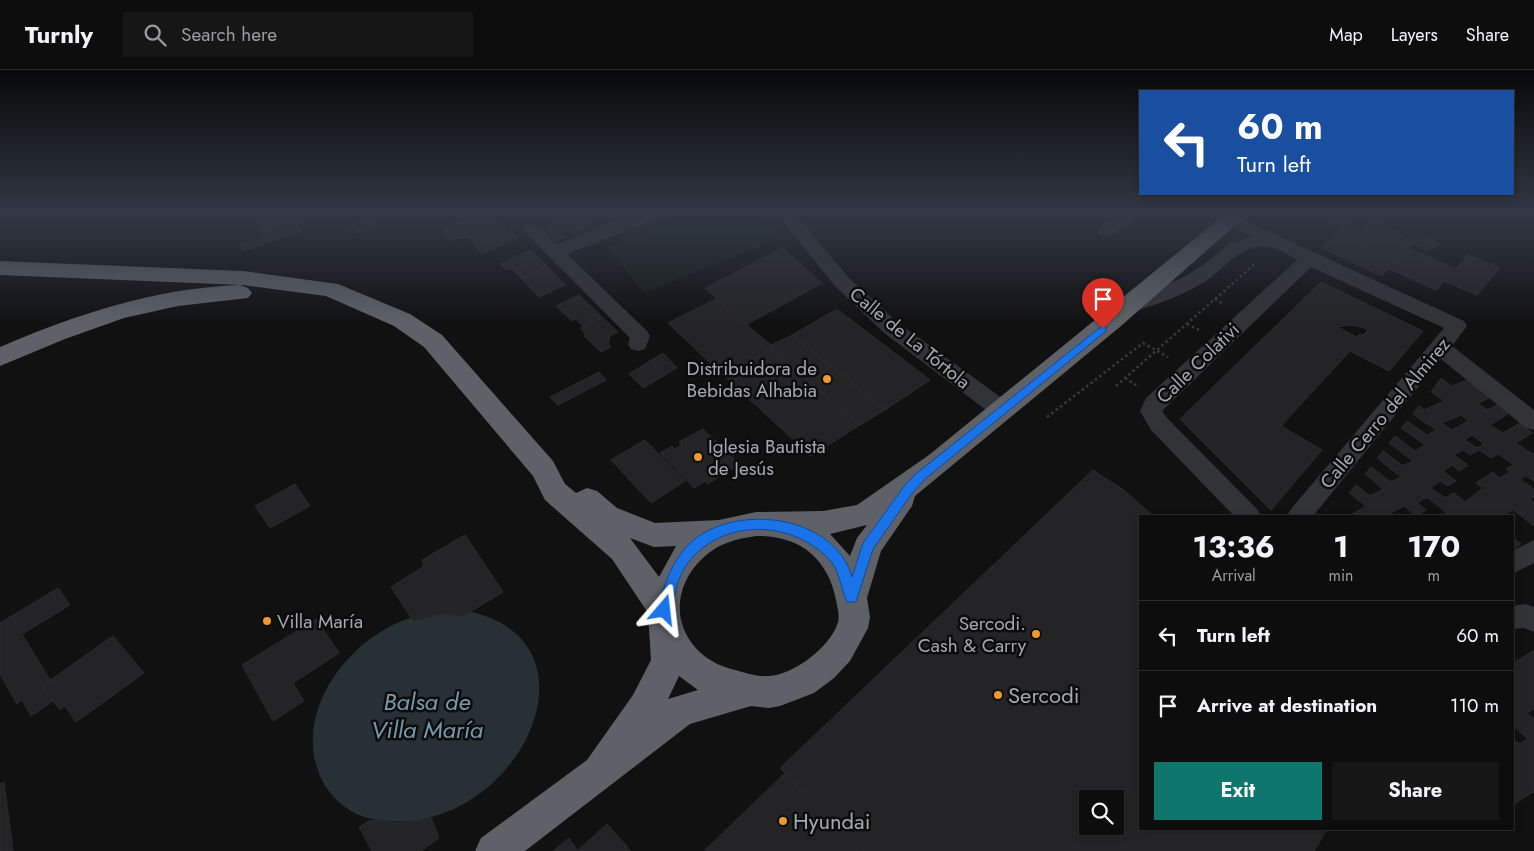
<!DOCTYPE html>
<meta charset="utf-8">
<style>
:root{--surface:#0d0d0e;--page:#161617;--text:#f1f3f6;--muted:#9a9c9e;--line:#2d2d2e;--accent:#0f766e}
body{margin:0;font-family:Jost,sans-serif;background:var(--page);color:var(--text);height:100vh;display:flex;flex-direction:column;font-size:19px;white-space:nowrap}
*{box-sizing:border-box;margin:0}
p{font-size:16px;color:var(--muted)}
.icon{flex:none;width:28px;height:28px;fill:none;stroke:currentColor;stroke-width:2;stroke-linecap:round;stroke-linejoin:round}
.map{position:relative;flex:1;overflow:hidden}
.drawer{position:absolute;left:1139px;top:445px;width:375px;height:315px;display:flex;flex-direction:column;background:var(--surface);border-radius:0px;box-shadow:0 2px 8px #0003,0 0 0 1px var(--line)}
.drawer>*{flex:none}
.banner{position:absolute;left:1139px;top:20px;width:375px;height:105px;border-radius:0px;box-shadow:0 2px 8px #0003,0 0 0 1px var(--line);background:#1a4fa0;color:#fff;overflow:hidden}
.fabs{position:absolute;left:1079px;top:720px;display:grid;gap:10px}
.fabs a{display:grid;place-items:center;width:45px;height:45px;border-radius:0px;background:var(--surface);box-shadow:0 2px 8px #0003,0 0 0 1px var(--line);font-size:25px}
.pin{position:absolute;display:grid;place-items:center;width:42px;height:42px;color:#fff;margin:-51px -21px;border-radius:50% 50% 50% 0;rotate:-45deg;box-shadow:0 0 5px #0007}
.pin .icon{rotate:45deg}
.me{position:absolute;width:55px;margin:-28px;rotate:17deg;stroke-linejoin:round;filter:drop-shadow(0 0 4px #0008)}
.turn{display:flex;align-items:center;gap:18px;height:105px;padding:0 15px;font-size:22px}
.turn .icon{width:65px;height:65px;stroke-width:2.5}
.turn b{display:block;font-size:35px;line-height:42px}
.eta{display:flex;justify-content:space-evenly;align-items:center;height:85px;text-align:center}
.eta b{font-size:30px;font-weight:700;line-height:35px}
.primary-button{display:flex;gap:10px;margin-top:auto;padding:10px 15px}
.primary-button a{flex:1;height:58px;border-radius:0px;background:var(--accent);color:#fff;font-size:20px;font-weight:700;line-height:58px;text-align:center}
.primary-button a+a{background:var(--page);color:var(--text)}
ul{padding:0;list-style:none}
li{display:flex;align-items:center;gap:15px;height:70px;padding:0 15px;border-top:1px solid var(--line)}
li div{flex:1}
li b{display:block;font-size:19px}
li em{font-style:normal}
header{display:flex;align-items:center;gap:30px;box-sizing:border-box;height:70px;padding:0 25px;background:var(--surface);border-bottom:1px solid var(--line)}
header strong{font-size:24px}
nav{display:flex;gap:28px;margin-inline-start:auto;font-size:18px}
.search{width:350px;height:45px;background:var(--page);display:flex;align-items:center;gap:12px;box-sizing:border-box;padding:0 18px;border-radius:0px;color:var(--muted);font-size:19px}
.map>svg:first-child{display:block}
.green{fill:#171d17}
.water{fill:#273035}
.building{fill:#242426;stroke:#2b2b2e;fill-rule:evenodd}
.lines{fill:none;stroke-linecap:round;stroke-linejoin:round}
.path{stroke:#383a3e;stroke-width:2.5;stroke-dasharray:2.5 3;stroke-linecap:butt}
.street{fill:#323337;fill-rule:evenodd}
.highway{fill:#5e6168;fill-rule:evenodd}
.route{fill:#1a73e8;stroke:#114b97}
.poi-dot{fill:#ee992d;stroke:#0c0c0d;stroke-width:2}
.labels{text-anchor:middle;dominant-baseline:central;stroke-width:5;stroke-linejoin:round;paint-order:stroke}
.street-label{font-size:19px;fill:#a2a9b3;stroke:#0c0c0d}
.poi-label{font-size:19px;fill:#a2a9b3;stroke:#0c0c0d;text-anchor:end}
.near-poi-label{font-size:22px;fill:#a2a9b3;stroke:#0c0c0d;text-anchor:start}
.near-water-label{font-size:24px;font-style:italic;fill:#799aae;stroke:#0c0c0d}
</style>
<header>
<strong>Turnly</strong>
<div class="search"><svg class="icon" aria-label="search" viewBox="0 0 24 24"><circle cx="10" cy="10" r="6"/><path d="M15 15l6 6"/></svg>Search here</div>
<nav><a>Map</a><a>Layers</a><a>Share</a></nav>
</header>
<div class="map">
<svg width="1534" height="781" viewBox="0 0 1534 781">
<rect width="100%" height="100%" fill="#111112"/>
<path class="green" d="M 695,144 L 755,144 L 780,168 L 644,223 L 607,178 Z"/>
<path class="water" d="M 461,540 C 619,565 512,781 368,748 C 351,744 335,731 326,717 C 291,661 331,591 382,561 C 407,545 432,543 461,540 Z"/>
<path class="building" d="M 270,144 L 307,144 L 261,160 L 254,150 Z
M 313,144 L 335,144 L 317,151 Z
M 578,144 L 556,154 L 541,145 L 541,144 Z
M 578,144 L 587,144 L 591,148 L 587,149 L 592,154 L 571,163 L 569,160 L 562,163 L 567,167 L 557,171 L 544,159 Z
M 1325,144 L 1332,144 L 1409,178 L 1396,191 L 1337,164 L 1343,158 L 1320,148 Z
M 1332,144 L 1374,144 L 1373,146 L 1415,173 L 1409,178 L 1362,158 L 1369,151 L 1358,146 L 1351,153 Z
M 1377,144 L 1401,144 L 1390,152 Z
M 307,145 L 310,149 L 297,154 L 302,161 L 243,181 L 240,175 L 265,166 L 261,160 Z
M 490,147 L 503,155 L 506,162 L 448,170 L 442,156 Z
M 369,148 L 375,157 L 366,160 L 360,152 Z
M 360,152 L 366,160 L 357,163 L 351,155 Z
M 506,162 L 511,162 L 518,168 L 482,184 L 468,167 Z
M 1337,164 L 1370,180 L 1396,191 L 1382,206 L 1321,178 Z
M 1426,165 L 1440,174 L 1427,181 L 1412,172 Z
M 783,178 L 822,213 L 746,255 L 705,218 Z
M 1409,178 L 1456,199 L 1468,184 L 1500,198 L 1477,225 L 1444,211 L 1436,220 L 1389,199 Z
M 531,180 L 547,196 L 521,208 L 511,198 L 506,200 L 500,194 Z
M 547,196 L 565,215 L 539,227 L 521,208 Z
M 1321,212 L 1423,261 L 1389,301 L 1350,281 L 1281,356 L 1322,380 L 1271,440 L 1180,349 ZM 1351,255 L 1361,257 L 1368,260 L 1363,265 L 1360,264 L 1357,267 L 1337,257 Z
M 579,225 L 602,247 L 584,257 L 576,249 L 572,251 L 556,236 Z
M 716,229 L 771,275 L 771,279 L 724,306 L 668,253 Z
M 837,239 L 930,310 L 885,340 L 792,265 Z
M 602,247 L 618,262 L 610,266 L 608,274 L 611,277 L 601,282 L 584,266 L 586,265 L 580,258 Z
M 792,265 L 885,340 L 860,355 L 771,279 L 771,275 Z
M 771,279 L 860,355 L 811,386 L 724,306 Z
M 663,283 L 677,298 L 643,318 L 629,304 Z
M 599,302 L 606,310 L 558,335 L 550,327 Z
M 1441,308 L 1452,316 L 1467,310 L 1489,328 L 1478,333 L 1487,340 L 1497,335 L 1508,344 L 1490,355 L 1503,363 L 1520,353 L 1532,363 L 1516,373 L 1532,384 L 1534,382 L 1534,411 L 1526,406 L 1520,409 L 1534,419 L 1534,427 L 1530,429 L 1534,432 L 1534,456 L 1513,440 L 1503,446 L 1441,446 L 1447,443 L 1427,427 L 1417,433 L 1426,440 L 1416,446 L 1404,436 L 1391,443 L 1395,446 L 1349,446 L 1366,436 L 1349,423 L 1356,415 L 1370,426 L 1383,419 L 1365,404 L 1371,397 L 1391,412 L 1401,407 L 1377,388 L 1383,381 L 1403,396 L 1413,391 L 1389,373 L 1395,366 L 1415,381 L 1425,375 L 1401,358 L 1407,351 L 1427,365 L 1436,360 L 1413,344 L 1419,336 L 1424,340 L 1444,331 L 1431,322 ZM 1461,345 L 1468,351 L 1452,360 L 1442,353 ZM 1472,365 L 1484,374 L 1477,378 L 1465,370 ZM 1463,380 L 1470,385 L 1479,380 L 1491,388 L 1498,384 L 1514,395 L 1506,399 L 1510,402 L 1500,408 L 1493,402 L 1476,413 L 1483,418 L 1465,432 L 1454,423 L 1445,428 L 1431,418 L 1440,411 L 1447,416 L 1456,411 L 1443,401 L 1452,395 L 1459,401 L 1468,395 L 1454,385 Z
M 703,359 L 720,375 L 727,374 L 731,376 L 733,380 L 730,385 L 739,394 L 708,414 L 705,411 L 694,418 L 660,383 L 672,376 L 675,379 L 682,375 L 679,372 Z
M 645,370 L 685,411 L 651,433 L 611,390 Z
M 1093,400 L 1125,421 L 1153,446 L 1140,446 L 1140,759 L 1327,759 L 1314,781 L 858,781 L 780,698 ZM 1088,729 L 1115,729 L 1115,756 L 1088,756 Z
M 295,414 L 310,436 L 270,458 L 255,436 Z
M 465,465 L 503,522 L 462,547 L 443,544 L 413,551 L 391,517 L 424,496 L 422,490 Z
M 1512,467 L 1521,474 L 1512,480 Z
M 58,518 L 70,535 L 22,564 L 50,610 L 42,616 L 53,631 L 31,646 L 22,630 L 17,634 L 0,604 L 0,553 Z
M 316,549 L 339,583 L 293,613 L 304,631 L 273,651 L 242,595 Z
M 113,566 L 144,603 L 76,652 L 65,636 L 60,640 L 42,616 Z
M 1534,580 L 1534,639 L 1527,643 L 1534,649 L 1534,721 L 1512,736 L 1512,668 L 1519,674 L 1528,669 L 1512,655 L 1512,594 Z
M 785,703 L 858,781 L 704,781 Z
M 4,712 L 13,781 L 0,781 L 0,714 Z
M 431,748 L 439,768 L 421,781 L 372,781 L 359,757 L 371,750 L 398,753 Z
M 607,754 L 631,781 L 577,781 Z
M 569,768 L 578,781 L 553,781 Z"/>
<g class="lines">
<path class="path" d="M 1215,229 L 1224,234
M 1187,254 L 1199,260
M 1125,308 L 1139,317
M 1116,316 L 1256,193
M 1047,347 L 1143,273 L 1168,287"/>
<path class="street" d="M 635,144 L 660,144 L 658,148 L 567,184 L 647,261 L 650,266 L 645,279 L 638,281 L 631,279 L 628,274 L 630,268 L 523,160 L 526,156 C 540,153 548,165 557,174 Z
M 777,144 L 795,144 L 849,208 L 897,252 L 1010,334 L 1013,340 L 1010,346 L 1002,348 L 994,346 L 883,262 L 835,216 Z
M 1123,144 L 1144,144 L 1112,165 L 1100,165 L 1097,161 L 1100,157 Z
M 1232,145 L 1464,251 L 1467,256 L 1452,276 L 1534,340 L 1534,360 L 1526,358 L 1441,289 L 1313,446 L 1287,446 L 1291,439 L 1444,258 L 1311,197 L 1162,341 L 1167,348 L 1257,439 L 1261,446 L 1234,446 L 1151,360 L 1140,341 L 1146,328 L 1297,190 C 1289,186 1281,180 1273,178 C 1243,170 1227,197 1206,211 C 1185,224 1155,236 1131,242 L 1124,240 L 1121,236 L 1124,232 L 1184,207 L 1203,195 L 1230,173 L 1252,167 L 1226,154 L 1223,150 L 1226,146 Z
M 1534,470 L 1534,493 L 1512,504 L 1512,481 Z
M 1526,534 L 1534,537 L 1534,562 L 1524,558 L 1512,559 L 1512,536 Z"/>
<path class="highway" d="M 1225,144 L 1248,144 L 1121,256 L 915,426 L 912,436 L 881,481 L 867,528 L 870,547 L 868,558 L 850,591 L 834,608 L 814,623 L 780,636 L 769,638 L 751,636 L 690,654 L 525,781 L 475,781 L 481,768 L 587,690 L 633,625 L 651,590 L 648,543 L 612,489 L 545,430 L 533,406 L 424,277 L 394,256 L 326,226 L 243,215 L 0,205 L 0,191 L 243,201 L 338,214 L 410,244 L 442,265 L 553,391 L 565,414 L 576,423 L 587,418 L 597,421 L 617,438 L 655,453 L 719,450 L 756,442 L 823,441 L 857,435 L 929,385 ZM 867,455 L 857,468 L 850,486 L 830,464 ZM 756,466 C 799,465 828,488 836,530 C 837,537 840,545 838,552 C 831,577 793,605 769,606 C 758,607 746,603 735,600 C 679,587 660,527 704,487 C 719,473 736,469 756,466 ZM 630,468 L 654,477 L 676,476 L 659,507 ZM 679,606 L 698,620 L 668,629 Z
M 240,215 L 248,218 L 252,223 L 248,228 L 178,236 L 124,248 L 65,269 L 0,296 L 0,277 C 77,244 156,218 240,215 Z"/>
</g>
<linearGradient id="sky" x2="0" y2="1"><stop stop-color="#09090a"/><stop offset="0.57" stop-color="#323844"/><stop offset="1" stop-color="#323844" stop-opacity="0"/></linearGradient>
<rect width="1534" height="254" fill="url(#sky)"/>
<path class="route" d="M 1103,255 L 1106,256 L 1106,261 L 925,409 L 913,422 L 873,479 L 856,532 L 847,532 C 840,517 840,500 828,488 C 788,448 717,449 685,497 C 676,511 675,529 668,544 L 659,544 L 657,540 C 664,516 671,493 688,475 C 731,432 834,443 852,507 L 863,473 L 905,415 L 917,403 Z"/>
<g class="poi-dot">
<circle cx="827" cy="309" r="5"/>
<circle cx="698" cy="387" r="5"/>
<circle cx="267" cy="551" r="5"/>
<circle cx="1036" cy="564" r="5"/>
<circle cx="998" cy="625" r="5"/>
<circle cx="783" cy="751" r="5"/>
</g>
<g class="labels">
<g class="street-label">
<text transform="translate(910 268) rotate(39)">Calle de La Tórtola</text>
<text transform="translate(1198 293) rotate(-44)">Calle Colativi</text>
<text transform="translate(1385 343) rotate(-50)">Calle Cerro del Almirez</text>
</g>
<g class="poi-label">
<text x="817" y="298">Distribuidora de<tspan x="817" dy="22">Bebidas Alhabia</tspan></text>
<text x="708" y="376" text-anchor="start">Iglesia Bautista<tspan x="708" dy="22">de Jesús</tspan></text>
<text x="277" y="551" text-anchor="start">Villa María</text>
<text x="1026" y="553">Sercodi.<tspan x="1026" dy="22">Cash &amp; Carry</tspan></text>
</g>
<g class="near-poi-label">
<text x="1008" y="625">Sercodi</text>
<text x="793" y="751">Hyundai</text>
</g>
<g class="near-water-label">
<text x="427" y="631">Balsa de<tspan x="427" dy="28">Villa María</tspan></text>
</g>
</g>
</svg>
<div class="fabs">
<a><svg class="icon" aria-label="search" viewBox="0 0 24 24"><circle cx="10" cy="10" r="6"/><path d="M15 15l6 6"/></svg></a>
</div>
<div class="pin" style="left:1103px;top:259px;background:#d93025"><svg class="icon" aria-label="arrive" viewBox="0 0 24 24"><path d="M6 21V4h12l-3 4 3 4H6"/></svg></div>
<svg class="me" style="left:664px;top:540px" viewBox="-20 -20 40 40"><path d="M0-17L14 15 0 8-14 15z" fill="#1a73e8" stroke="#fff" stroke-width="4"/></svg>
<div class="banner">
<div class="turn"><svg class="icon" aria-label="left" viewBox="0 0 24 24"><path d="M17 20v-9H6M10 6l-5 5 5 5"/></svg><div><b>60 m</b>Turn left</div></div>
</div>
<section class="drawer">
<div class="eta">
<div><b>13:36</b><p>Arrival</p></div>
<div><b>1</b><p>min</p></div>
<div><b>170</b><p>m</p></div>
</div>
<ul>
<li><svg class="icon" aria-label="left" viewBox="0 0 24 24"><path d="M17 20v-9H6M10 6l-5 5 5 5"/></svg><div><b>Turn left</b></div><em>60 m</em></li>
<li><svg class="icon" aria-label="arrive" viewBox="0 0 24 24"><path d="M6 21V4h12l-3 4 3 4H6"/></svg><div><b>Arrive at destination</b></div><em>110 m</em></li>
</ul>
<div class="primary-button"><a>Exit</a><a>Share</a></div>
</section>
</div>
